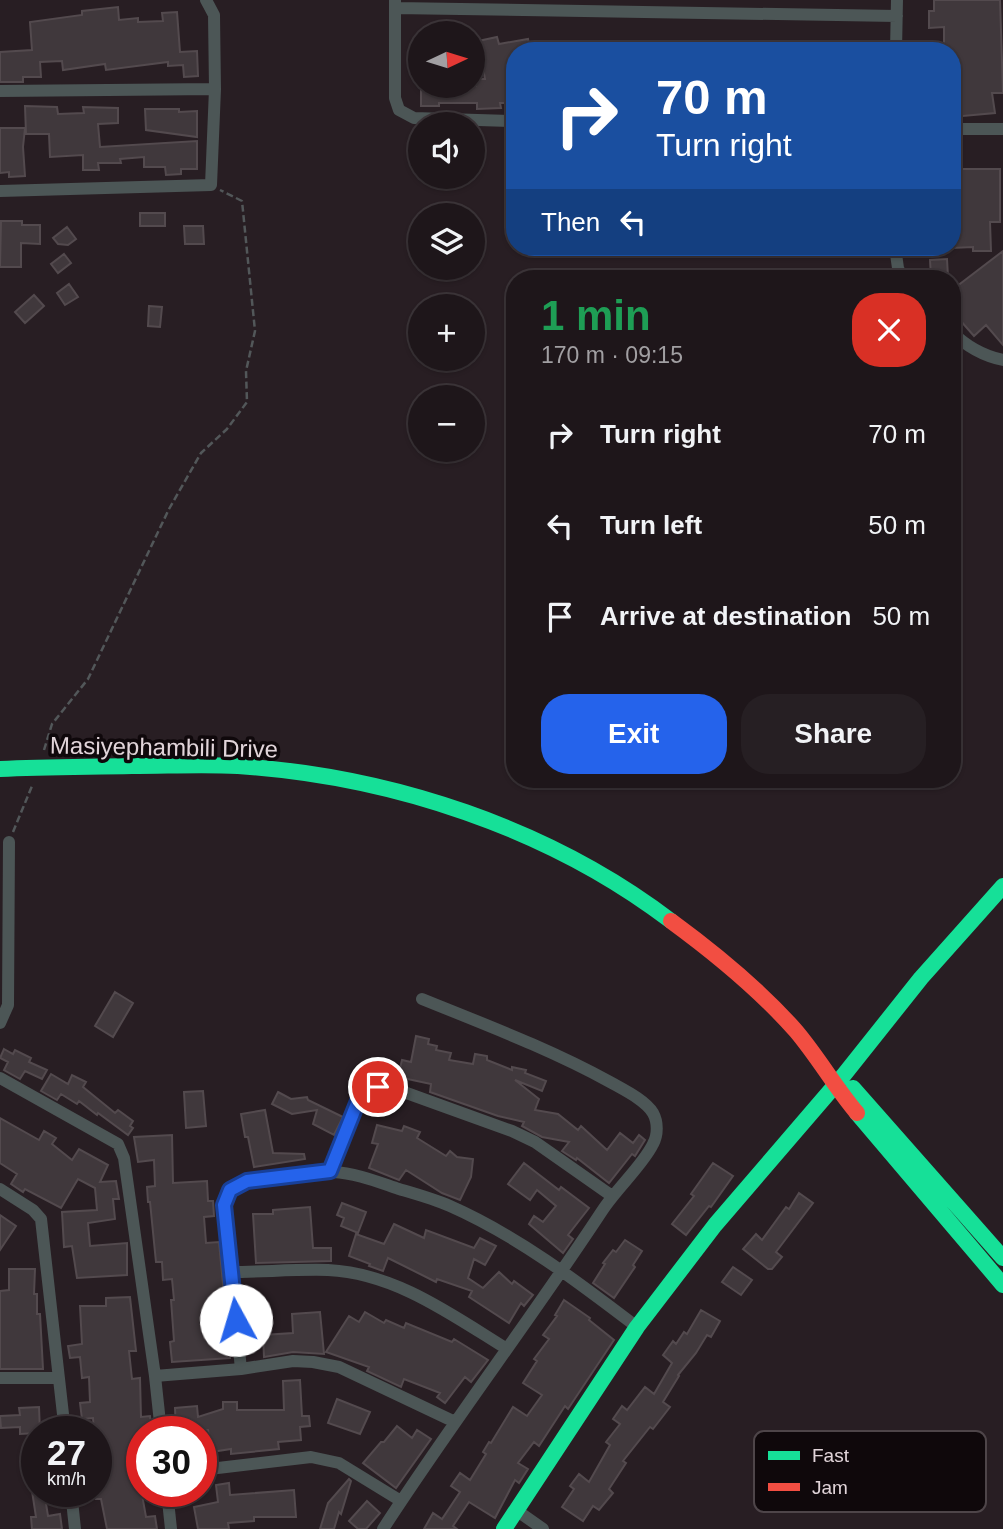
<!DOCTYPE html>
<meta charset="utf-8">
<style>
:root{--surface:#1e161a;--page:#261f23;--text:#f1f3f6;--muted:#a19fa2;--line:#3c3539;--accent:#2563eb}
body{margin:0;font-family:Arial,sans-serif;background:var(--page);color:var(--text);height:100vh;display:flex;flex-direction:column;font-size:26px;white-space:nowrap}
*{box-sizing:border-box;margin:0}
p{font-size:23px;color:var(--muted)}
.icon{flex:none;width:38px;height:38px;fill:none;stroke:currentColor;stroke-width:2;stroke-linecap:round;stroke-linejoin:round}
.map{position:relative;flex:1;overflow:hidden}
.details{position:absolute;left:506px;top:270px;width:455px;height:518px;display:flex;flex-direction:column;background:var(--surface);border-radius:28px;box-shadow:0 2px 5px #0004,0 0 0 2px var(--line)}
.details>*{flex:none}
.hud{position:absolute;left:506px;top:42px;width:455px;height:214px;border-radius:28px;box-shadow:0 2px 5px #0004,0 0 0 2px var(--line);background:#1a4fa0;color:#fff;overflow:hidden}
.needle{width:46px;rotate:86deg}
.fabs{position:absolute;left:408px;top:21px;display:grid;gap:14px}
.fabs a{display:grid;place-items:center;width:77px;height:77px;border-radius:50%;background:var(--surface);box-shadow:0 2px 5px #0004,0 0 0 2px var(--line);font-size:35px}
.speed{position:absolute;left:21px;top:1416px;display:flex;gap:14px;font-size:35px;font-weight:700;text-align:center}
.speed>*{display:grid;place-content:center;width:91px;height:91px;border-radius:50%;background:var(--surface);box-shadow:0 2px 5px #0004,0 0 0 2px var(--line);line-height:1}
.speed small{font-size:18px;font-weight:400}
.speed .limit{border:10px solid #d22;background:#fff;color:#111}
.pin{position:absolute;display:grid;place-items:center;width:60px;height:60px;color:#fff;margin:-30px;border:4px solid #fff;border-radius:50%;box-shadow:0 2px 7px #0007}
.me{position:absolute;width:77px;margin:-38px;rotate:354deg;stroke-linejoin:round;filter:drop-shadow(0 0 5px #0008)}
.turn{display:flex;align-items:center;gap:24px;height:147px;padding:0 35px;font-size:32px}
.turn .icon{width:91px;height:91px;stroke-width:2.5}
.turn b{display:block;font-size:49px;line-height:60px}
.then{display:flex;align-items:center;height:66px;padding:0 35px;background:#0003;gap:14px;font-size:26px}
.round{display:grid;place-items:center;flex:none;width:74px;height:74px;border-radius:28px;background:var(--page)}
.summary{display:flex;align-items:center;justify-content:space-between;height:119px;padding:0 35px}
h1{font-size:42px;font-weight:700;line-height:52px;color:#1e9e55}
.action{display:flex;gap:14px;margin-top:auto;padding:14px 35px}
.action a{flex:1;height:80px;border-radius:28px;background:var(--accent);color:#fff;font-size:28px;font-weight:700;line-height:80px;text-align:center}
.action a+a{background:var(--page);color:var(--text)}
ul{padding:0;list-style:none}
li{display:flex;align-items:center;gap:21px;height:91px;padding:0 35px}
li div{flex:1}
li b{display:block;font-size:26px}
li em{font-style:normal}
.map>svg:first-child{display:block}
.building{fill:#40383c;stroke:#534a4e;stroke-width:2}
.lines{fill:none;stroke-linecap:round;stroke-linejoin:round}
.path{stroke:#525759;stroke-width:2.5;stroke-dasharray:7 3.5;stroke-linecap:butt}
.street{stroke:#4c5656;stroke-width:12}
.fast{stroke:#16e098;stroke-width:16}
.jam{stroke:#f24e42;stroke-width:16}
.route-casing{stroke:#184099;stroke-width:18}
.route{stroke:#2563eb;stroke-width:12}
.labels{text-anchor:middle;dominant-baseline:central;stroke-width:7;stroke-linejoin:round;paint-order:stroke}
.street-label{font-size:24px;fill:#e1d4d9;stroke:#0f080b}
.key{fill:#0f080b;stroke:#4e4549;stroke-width:2}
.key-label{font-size:19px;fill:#e1d4d9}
</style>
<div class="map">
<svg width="1003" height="1529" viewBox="0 0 1003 1529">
<rect width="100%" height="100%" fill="#281e23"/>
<path class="building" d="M 934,0 L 1000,0 L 1003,93 L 992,93 L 995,113 L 952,117 L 952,51 L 944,51 L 944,27 L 929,28 L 929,11 L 934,11 Z
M 118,7 L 119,20 L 138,18 L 138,22 L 163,21 L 162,13 L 177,12 L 180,52 L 197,51 L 198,76 L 184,77 L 183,65 L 168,66 L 168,62 L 106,70 L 105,64 L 63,70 L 62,61 L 40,62 L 41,77 L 23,77 L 23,82 L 0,82 L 0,52 L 32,50 L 30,22 L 82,15 L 82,11 Z
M 497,37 L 499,44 L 528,39 L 530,51 L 514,51 L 514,103 L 500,103 L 501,108 L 477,109 L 477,103 L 439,103 L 439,106 L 421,106 L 421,86 L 476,86 L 476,79 L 485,79 L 478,41 Z
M 25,106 L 57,107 L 58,114 L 84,113 L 83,107 L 118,108 L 118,123 L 98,124 L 100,147 L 197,141 L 197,169 L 181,169 L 181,174 L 166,175 L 165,167 L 144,167 L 144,157 L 120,159 L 121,163 L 98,163 L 99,170 L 83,170 L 83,155 L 50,157 L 49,134 L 26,134 Z
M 145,109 L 179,109 L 179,112 L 197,111 L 197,137 L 146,130 Z
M 0,128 L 25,128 L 23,147 L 25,176 L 9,177 L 9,172 L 0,173 Z
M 952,169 L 1000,169 L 1000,222 L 990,222 L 991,251 L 973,251 L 973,247 L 952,248 Z
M 140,213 L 165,213 L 165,226 L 140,226 Z
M 1,221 L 22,221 L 22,225 L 40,225 L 40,244 L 21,243 L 21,267 L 0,267 Z
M 184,226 L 203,226 L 204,244 L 185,244 Z
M 67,227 L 76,239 L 68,245 L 58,244 L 53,238 Z
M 1003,251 L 1003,345 L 986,325 L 974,336 L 952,311 L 952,290 Z
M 64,254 L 71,263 L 58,273 L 51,264 Z
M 947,259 L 948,277 L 931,278 L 930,260 Z
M 69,284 L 78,297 L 65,305 L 57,293 Z
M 34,295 L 44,306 L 25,323 L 15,312 Z
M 149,306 L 162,307 L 160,327 L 148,326 Z
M 115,992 L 133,1003 L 113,1037 L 95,1026 Z
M 416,1036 L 429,1039 L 428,1044 L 437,1046 L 436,1050 L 451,1053 L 449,1060 L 473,1064 L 475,1054 L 487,1056 L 487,1060 L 512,1070 L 512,1067 L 526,1070 L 525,1073 L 546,1081 L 542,1091 L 515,1080 L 539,1099 L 535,1110 L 558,1114 L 578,1130 L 581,1126 L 607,1150 L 620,1133 L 633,1143 L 639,1135 L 645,1140 L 635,1156 L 632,1154 L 609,1183 L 577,1158 L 576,1160 L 562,1151 L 569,1142 L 542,1137 L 522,1126 L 524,1122 L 498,1116 L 430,1092 L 431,1084 L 398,1077 L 402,1060 L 411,1062 Z
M 4,1049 L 13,1054 L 15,1050 L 31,1058 L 29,1062 L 47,1070 L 42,1079 L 25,1071 L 20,1079 L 4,1070 L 8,1062 L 0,1058 Z
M 51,1074 L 68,1084 L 72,1075 L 86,1082 L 83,1087 L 115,1113 L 118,1110 L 133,1121 L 130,1126 L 133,1128 L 128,1135 L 98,1113 L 97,1115 L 79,1101 L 77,1104 L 61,1094 L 57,1100 L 41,1091 Z
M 203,1091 L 206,1126 L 186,1128 L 184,1092 Z
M 278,1092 L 291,1099 L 307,1097 L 308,1100 L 343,1117 L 334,1135 L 313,1124 L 317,1110 L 292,1114 L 272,1104 Z
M 265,1110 L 273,1153 L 304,1154 L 305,1159 L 254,1167 L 248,1137 L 245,1137 L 241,1114 Z
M 0,1118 L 39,1140 L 44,1131 L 56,1138 L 52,1144 L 72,1160 L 79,1149 L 108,1165 L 100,1182 L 116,1181 L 119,1199 L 113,1199 L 115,1219 L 88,1223 L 90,1246 L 127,1243 L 127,1275 L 77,1278 L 72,1246 L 64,1247 L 62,1212 L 97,1210 L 95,1188 L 78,1179 L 61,1208 L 25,1189 L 23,1192 L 11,1184 L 17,1174 L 0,1163 Z
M 377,1125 L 402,1131 L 404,1126 L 420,1132 L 417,1138 L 446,1156 L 450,1151 L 457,1157 L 473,1159 L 471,1177 L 460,1200 L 442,1193 L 406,1170 L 399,1180 L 369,1168 L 378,1144 L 372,1143 Z
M 172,1135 L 173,1183 L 207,1181 L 208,1201 L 213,1201 L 214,1216 L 204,1217 L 206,1243 L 219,1242 L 230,1358 L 172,1362 L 170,1342 L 174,1341 L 171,1300 L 174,1300 L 172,1279 L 163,1280 L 162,1262 L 156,1262 L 150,1202 L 148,1202 L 147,1187 L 155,1186 L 154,1160 L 138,1162 L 134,1137 Z
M 524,1163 L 559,1190 L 561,1187 L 589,1208 L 568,1235 L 573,1239 L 563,1253 L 529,1224 L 534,1216 L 543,1222 L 556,1206 L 537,1190 L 530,1200 L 508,1184 Z
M 713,1163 L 733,1176 L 711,1207 L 709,1206 L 686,1235 L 672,1224 L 694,1196 L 691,1194 Z
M 799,1193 L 813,1203 L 776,1252 L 782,1257 L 772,1269 L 768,1269 L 743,1249 L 756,1234 L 762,1240 L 786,1207 L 789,1209 Z
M 342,1203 L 366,1212 L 358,1233 L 341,1226 L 344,1218 L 337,1215 Z
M 310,1207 L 313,1248 L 331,1248 L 331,1261 L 256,1263 L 253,1214 L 273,1214 L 273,1210 Z
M 0,1215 L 16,1226 L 0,1250 Z
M 394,1224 L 424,1238 L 426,1230 L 474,1248 L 480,1238 L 496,1246 L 485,1265 L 474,1259 L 468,1278 L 483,1288 L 499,1272 L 512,1284 L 514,1281 L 533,1295 L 524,1306 L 521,1303 L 509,1323 L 469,1297 L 472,1291 L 437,1279 L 436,1282 L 388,1258 L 383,1271 L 369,1266 L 370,1264 L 349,1256 L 356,1234 L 384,1244 Z
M 625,1240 L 642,1251 L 633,1265 L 635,1267 L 614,1298 L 593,1283 L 605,1264 L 603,1263 L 613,1250 L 616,1252 Z
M 733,1267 L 752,1280 L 741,1295 L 722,1282 Z
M 9,1269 L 35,1269 L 34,1294 L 37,1294 L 37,1314 L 40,1314 L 43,1369 L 0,1369 L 0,1291 L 9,1290 Z
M 130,1297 L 136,1351 L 129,1351 L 132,1379 L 140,1378 L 141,1417 L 150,1416 L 152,1432 L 137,1434 L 137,1467 L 146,1517 L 155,1516 L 157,1529 L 107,1529 L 101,1499 L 96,1499 L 96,1464 L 98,1463 L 96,1432 L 94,1432 L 93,1418 L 82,1419 L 80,1403 L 90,1402 L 89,1377 L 82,1378 L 80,1357 L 70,1358 L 68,1346 L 82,1344 L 80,1306 L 106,1306 L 106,1298 Z
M 564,1300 L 590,1318 L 589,1320 L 614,1340 L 568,1409 L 565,1406 L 539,1446 L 534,1442 L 518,1463 L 528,1469 L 519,1483 L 515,1480 L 495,1518 L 469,1502 L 453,1526 L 457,1529 L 424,1529 L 433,1513 L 442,1519 L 460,1492 L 451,1486 L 460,1473 L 470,1480 L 486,1454 L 483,1452 L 489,1442 L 491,1443 L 513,1407 L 527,1416 L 542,1395 L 523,1383 L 537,1361 L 534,1359 L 549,1339 L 543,1335 L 557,1316 L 555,1315 Z
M 701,1310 L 720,1321 L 711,1337 L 707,1335 L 696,1353 L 678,1375 L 679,1376 L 663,1402 L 670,1407 L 653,1429 L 650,1427 L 623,1461 L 626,1463 L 609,1489 L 613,1493 L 599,1510 L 593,1506 L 583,1521 L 562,1507 L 574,1489 L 570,1486 L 579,1474 L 589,1482 L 610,1445 L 606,1442 L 620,1424 L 613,1419 L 622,1406 L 627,1410 L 645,1387 L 654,1394 L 672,1363 L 663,1355 L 673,1341 L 676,1344 L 684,1332 L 687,1334 Z
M 320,1312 L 324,1354 L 293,1352 L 264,1357 L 263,1335 L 293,1333 L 292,1314 Z
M 365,1312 L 384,1323 L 386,1320 L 404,1328 L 406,1323 L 452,1342 L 454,1339 L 488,1360 L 471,1382 L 465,1377 L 445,1403 L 437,1397 L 440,1393 L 404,1379 L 401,1387 L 367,1371 L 369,1367 L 326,1352 L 349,1316 L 359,1322 Z
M 300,1380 L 302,1416 L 309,1416 L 310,1426 L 300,1427 L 301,1440 L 278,1442 L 279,1449 L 231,1454 L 231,1449 L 211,1452 L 208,1430 L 176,1432 L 175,1408 L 197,1406 L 198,1417 L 223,1409 L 223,1402 L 237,1402 L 237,1410 L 284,1410 L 283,1381 Z
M 337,1399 L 370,1412 L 360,1434 L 328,1423 Z
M 39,1407 L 40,1432 L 37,1433 L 20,1434 L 20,1427 L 1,1428 L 0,1416 L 20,1415 L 19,1408 Z
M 397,1426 L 412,1438 L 417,1430 L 431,1439 L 396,1488 L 363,1463 L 381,1442 L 384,1442 Z
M 349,1479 L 351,1481 L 341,1514 L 339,1512 L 334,1529 L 320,1529 L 328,1503 Z
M 229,1483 L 230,1495 L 294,1490 L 296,1517 L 254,1517 L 254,1521 L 228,1523 L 229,1529 L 198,1529 L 194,1507 L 218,1502 L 216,1485 Z
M 32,1491 L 44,1491 L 48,1516 L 60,1514 L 62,1529 L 32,1529 L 31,1517 L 36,1517 Z
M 367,1501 L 380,1513 L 366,1529 L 358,1529 L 349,1521 Z"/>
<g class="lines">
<path class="path" d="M 44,750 L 52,724 L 88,679 L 169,509 L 201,453 L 227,429 L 247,402 L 246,371 L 255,331 L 242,201 L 220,190
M 13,832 L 32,786"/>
<path class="street" d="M 395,0 L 395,98 L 399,110 L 414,118 L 514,121
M 395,8 L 897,16
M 896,51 L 897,0
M 0,91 L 215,89
M 952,129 L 1003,129
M 0,191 L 211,185 L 215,89 L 214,15 L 206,0
M 895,247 L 898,268 L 902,278
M 952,332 C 966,346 984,356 1003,360
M 0,1023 L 8,1005 L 9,842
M 0,1078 L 118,1144 L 124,1158 L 155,1376 L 161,1432
M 330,1171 L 362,1094 L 378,1087 L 390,1087 L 512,1131 L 535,1142 L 612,1196
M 0,1189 L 33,1210 L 41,1219 L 65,1432
M 231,1272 C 263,1272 296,1269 328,1270 C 395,1273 452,1315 507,1349
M 241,1369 L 224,1205 C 230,1178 252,1180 274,1177 C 294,1174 313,1170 333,1172 C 356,1173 378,1182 399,1189 C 416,1194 434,1199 450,1206 C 518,1236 578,1282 637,1327
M 155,1376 L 241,1369 L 293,1361 L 313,1362 L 339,1367 L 455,1422
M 0,1378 L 59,1378
M 201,1470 L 311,1457 L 339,1463 L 401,1501
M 71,1491 L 75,1529
M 167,1491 L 171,1529
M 516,1510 L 543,1529
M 383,1529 C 453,1421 531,1319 602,1211 C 616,1189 643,1165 653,1144 C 658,1135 658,1122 653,1113 C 645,1100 624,1090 610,1082 C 550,1049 486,1025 422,999"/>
<path class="fast" d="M 0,769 C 44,767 88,767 132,766 C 168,766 203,764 238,766 C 391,776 549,828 671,921
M 853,1088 L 1003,1258
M 857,1113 L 1003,1285
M 504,1529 L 637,1327 L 715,1225 L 843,1076 L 921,978 L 1003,886"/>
<path class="jam" d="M 671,921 C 716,954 759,989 796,1031 C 818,1057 835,1087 857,1113"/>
</g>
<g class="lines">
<g class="route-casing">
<path id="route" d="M 236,1320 L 224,1205 L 230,1190 L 247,1181 L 330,1171 L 358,1101 L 362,1094 L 378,1087"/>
</g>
<use href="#route" class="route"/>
</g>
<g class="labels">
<g class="street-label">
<text transform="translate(164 747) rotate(1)">Masiyephambili Drive</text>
</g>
</g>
<rect x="754" y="1431" width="232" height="81" rx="10" class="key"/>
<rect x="768" y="1451" width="32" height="9" fill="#16e098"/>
<rect x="768" y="1483" width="32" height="8" fill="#f24e42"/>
<g class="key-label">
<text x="812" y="1462">Fast</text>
<text x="812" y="1494">Jam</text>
</g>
</svg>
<div class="fabs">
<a><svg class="needle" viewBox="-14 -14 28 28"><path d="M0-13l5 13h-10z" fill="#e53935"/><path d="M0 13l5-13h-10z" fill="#a19fa2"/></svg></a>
<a><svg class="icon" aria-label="sound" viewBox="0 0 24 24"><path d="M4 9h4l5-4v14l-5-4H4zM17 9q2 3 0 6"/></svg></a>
<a><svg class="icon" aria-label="layers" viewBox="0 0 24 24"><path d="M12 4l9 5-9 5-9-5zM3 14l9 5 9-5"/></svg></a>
<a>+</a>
<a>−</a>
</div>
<div class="speed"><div>27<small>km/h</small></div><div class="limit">30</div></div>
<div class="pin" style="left:378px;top:1087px;background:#d93025"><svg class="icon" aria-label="arrive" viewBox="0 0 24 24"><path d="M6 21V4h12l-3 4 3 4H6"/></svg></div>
<svg class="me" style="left:236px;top:1320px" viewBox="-20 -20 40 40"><circle r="19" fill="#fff"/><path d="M0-13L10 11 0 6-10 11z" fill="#2563eb"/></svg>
<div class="hud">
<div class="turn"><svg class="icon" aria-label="right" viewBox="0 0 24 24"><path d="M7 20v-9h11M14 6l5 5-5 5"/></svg><div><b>70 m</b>Turn right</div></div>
<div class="then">Then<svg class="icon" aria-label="left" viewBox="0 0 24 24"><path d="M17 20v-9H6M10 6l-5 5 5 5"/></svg></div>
</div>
<section class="details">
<div class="summary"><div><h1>1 min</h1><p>170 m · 09:15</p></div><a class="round" style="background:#d93025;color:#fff"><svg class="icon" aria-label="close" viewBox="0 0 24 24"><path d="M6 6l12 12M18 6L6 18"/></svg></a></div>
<ul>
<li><svg class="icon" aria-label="right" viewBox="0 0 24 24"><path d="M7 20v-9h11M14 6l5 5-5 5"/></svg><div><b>Turn right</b></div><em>70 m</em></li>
<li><svg class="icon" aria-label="left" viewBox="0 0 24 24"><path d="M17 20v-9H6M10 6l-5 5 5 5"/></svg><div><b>Turn left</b></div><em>50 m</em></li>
<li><svg class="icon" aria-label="arrive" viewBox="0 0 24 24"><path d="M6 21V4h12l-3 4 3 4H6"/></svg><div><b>Arrive at destination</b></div><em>50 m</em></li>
</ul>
<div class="action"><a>Exit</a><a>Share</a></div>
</section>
</div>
